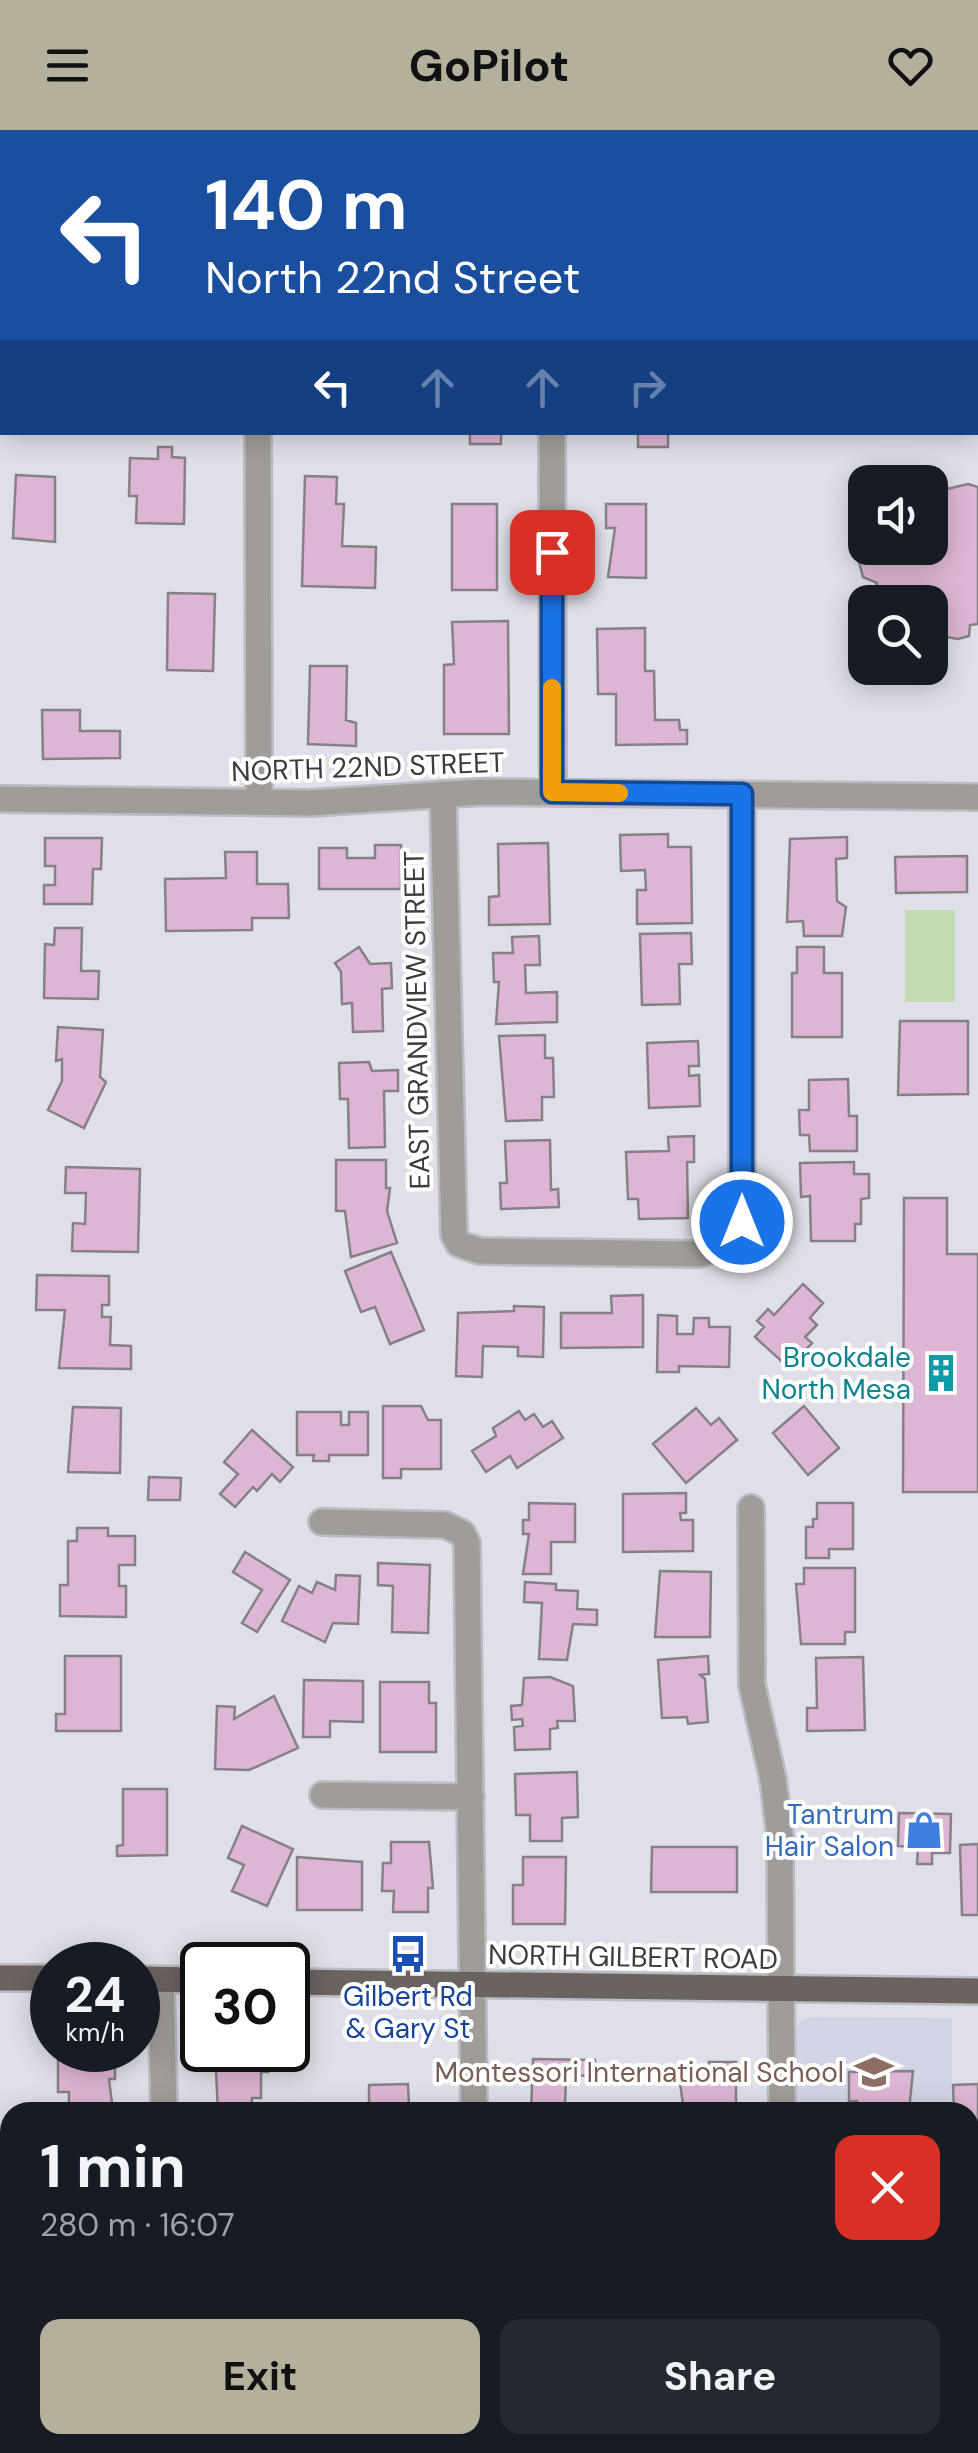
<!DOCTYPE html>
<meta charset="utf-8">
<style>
:root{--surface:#171b24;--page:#242831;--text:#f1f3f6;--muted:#9ea1a6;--accent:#b5b09b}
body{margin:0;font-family:"DM Sans",sans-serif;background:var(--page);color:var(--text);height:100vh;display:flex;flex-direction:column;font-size:38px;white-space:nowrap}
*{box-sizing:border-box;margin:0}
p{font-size:32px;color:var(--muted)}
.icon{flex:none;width:55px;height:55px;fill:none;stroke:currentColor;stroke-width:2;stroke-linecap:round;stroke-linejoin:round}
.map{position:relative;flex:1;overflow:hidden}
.side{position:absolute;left:0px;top:1972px;width:980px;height:352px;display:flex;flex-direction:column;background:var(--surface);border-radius:30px 30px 0 0;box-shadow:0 5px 25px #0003}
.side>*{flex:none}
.guide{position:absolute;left:0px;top:0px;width:980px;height:305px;box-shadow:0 5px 25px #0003;background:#1a4fa0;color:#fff;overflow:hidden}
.buttons{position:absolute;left:848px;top:335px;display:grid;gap:20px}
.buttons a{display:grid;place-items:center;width:100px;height:100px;border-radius:20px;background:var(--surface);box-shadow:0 5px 25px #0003;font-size:50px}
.speed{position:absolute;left:30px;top:1812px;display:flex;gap:20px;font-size:50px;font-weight:700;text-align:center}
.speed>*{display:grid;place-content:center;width:130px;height:130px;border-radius:50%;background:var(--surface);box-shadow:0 5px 25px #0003;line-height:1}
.speed small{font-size:25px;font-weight:400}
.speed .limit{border:5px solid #111;border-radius:15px;background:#fff;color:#111}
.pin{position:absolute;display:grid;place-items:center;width:85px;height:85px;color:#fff;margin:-42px;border-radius:20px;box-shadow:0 5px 15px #0006}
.me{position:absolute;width:110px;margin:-55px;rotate:0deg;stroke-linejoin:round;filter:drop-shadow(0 0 8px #0008)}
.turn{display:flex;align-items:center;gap:35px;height:210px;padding:0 40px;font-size:45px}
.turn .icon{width:130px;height:130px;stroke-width:2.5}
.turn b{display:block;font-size:70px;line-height:85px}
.lanes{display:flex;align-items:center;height:95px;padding:0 40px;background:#0003;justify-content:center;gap:50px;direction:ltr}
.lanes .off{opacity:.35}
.round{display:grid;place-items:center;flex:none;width:105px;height:105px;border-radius:20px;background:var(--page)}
.overview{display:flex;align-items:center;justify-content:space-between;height:170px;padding:0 40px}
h1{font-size:60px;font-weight:700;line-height:75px}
.primary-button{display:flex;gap:20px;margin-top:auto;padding:20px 40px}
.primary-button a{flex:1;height:115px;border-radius:20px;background:var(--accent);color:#111;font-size:40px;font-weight:700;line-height:115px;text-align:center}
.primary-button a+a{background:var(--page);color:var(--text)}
header{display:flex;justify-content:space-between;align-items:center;height:130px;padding:0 40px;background:var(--accent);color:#111;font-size:45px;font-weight:700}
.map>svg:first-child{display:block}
.built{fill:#d2d4e5}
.green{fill:#c2dbb3}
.building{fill:#deb6d5;stroke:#878086;stroke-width:2.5}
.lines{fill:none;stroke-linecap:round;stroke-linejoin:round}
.minor-casing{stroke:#babbc3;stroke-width:30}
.major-casing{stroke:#babbc3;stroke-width:30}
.minor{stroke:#a09c9a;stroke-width:25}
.major{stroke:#6b6360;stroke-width:25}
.route-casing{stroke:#114b97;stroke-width:25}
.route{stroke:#1a73e8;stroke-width:18}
.slow{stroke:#f59e0b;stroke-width:18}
.labels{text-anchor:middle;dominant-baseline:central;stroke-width:8;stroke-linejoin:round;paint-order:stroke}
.street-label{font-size:28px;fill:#3c3c40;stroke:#fff}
.culture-label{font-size:28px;fill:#0d838f;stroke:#fff;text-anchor:end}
.shop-label{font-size:28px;fill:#366cbe;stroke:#fff;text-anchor:end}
.transit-label{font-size:28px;fill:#164399;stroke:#fff}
.education-label{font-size:28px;fill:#785e54;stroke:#fff;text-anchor:end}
</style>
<header><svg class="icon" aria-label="menu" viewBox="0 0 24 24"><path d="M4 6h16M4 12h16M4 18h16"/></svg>GoPilot<svg class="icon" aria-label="heart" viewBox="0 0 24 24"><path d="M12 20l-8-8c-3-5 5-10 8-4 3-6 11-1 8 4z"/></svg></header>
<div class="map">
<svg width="978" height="2323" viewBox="0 0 978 2323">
<rect width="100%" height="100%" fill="#dedfe8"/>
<path class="built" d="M 810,1887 L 952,1888 L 952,1982 L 797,1982 L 796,1901 L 800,1892 Z"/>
<path class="green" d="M 905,780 L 955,780 L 955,872 L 905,872 Z"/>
<path class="building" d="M 470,302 L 501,302 L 501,314 L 470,314 Z
M 638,302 L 668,302 L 668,317 L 638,317 Z
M 158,317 L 172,317 L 172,327 L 185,328 L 184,394 L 136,393 L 137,366 L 129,366 L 130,328 L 158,329 Z
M 16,345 L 55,347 L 55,412 L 13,408 Z
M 305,346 L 337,347 L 336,374 L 344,374 L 342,416 L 376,417 L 375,458 L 302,456 Z
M 968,354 L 978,357 L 978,494 L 970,495 L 969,506 L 958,509 L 941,506 L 942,497 L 930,495 L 930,472 L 872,472 L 877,453 L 863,447 L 858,428 L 865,408 L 865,418 L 930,418 L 930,363 Z
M 452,374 L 497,374 L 497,460 L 452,460 Z
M 606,374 L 646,374 L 646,448 L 608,447 L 615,398 L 606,398 Z
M 168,463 L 215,464 L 213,541 L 167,540 Z
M 508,491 L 509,604 L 444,604 L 444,535 L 454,534 L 452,492 Z
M 645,498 L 645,541 L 654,541 L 655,590 L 679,590 L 680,600 L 687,600 L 687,614 L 616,615 L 616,564 L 598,564 L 597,499 Z
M 310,536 L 347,536 L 346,590 L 356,593 L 356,616 L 308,614 Z
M 42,580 L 80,580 L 80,601 L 120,601 L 120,628 L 43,629 Z
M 668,704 L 668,717 L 691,717 L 692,793 L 637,794 L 637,760 L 646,760 L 645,740 L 621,741 L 620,705 Z
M 847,707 L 847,728 L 836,729 L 837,771 L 846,777 L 842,806 L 804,806 L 803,791 L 787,792 L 790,709 Z
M 45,708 L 102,708 L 101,739 L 93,739 L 92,774 L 44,774 L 44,755 L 55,755 L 55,736 L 45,736 Z
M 548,713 L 550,794 L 489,795 L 489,767 L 499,766 L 498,714 Z
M 375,715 L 401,715 L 401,759 L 319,759 L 319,718 L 347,718 L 347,728 L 375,728 Z
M 225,722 L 257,722 L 257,754 L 288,754 L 289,788 L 252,788 L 252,800 L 166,801 L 165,749 L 226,748 Z
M 967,726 L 967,762 L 896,763 L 895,727 Z
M 55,798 L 82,798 L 81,841 L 99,841 L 98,869 L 44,868 L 45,814 L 54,815 Z
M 691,803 L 692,834 L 679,834 L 680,874 L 642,875 L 640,804 Z
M 539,806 L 540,835 L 525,835 L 526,863 L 557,862 L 557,892 L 496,894 L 499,852 L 494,852 L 493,823 L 513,823 L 512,807 Z
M 359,817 L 370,834 L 391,833 L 392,858 L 382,859 L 383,901 L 353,902 L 352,873 L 342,874 L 341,842 L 335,833 Z
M 797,817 L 824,817 L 824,843 L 842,843 L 842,907 L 792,907 L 792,843 L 797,843 Z
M 900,891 L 968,891 L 968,964 L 898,965 Z
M 58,897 L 103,900 L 100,947 L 106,952 L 84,998 L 48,980 L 62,951 L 62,929 L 56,931 Z
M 545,905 L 545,928 L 553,928 L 554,967 L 542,967 L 542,990 L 506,991 L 499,906 Z
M 698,911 L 699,936 L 689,936 L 689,946 L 699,945 L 700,976 L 649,978 L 647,913 Z
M 369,932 L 372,941 L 398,940 L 398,961 L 384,961 L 385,1017 L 349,1018 L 348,969 L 340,969 L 339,933 Z
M 848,949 L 849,986 L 857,986 L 857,1021 L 810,1021 L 809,1005 L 800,1005 L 799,980 L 809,980 L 809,950 Z
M 694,1006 L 694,1032 L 687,1032 L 688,1088 L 639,1089 L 638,1069 L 628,1069 L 626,1022 L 669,1021 L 668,1007 Z
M 550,1010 L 551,1060 L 558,1059 L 559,1077 L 501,1079 L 500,1053 L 507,1053 L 505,1011 Z
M 336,1030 L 386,1030 L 386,1058 L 390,1058 L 387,1081 L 397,1113 L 351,1127 L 345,1081 L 336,1081 Z
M 854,1032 L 854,1044 L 869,1044 L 869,1068 L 861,1069 L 861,1094 L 855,1094 L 855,1111 L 811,1111 L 810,1066 L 801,1067 L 800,1033 Z
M 66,1037 L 140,1039 L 138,1122 L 72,1121 L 73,1093 L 85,1094 L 86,1063 L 65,1063 Z
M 904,1068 L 947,1068 L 947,1124 L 978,1124 L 978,1362 L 903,1362 Z
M 391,1122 L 424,1200 L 390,1214 L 375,1177 L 361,1182 L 345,1141 Z
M 37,1145 L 109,1146 L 109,1175 L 102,1175 L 102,1187 L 111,1187 L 110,1215 L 131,1216 L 131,1239 L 59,1238 L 65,1180 L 36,1180 Z
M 803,1154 L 823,1173 L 810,1188 L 817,1195 L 805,1207 L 812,1213 L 789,1238 L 755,1207 L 764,1197 L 757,1191 L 768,1179 L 774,1185 Z
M 643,1165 L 643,1217 L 561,1218 L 561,1183 L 612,1183 L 611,1166 Z
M 514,1176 L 544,1177 L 543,1227 L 518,1226 L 518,1217 L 483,1216 L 482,1247 L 456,1246 L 458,1183 L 514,1181 Z
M 658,1185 L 677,1186 L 677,1204 L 693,1204 L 694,1188 L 709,1188 L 709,1197 L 730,1197 L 729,1237 L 679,1236 L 679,1242 L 657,1242 Z
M 383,1276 L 421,1276 L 428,1290 L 441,1290 L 441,1339 L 401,1339 L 401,1348 L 383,1348 Z
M 804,1276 L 839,1318 L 808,1345 L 773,1303 Z
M 73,1277 L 121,1278 L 120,1343 L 68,1342 Z
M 696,1278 L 711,1295 L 719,1288 L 737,1310 L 686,1353 L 653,1314 Z
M 519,1281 L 525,1290 L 534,1284 L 543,1297 L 552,1291 L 563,1308 L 517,1338 L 510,1326 L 486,1342 L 472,1321 L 496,1306 L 493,1298 Z
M 297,1282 L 341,1282 L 341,1295 L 349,1295 L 349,1282 L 368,1282 L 368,1325 L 329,1325 L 329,1331 L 313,1331 L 314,1325 L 297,1325 Z
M 252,1300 L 293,1337 L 280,1352 L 272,1344 L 257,1361 L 253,1357 L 235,1377 L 220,1364 L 238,1344 L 224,1332 Z
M 149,1347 L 181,1348 L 180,1370 L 148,1370 Z
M 686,1363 L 686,1383 L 680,1383 L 681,1390 L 693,1390 L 693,1421 L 623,1422 L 623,1364 Z
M 529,1373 L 575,1374 L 575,1412 L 551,1412 L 551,1444 L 523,1444 L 529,1404 L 523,1404 L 523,1390 L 529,1390 Z
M 817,1373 L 853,1373 L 853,1419 L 829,1419 L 829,1428 L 806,1428 L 806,1397 L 813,1397 L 813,1389 L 817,1389 Z
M 77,1398 L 108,1398 L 108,1406 L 135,1406 L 135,1435 L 119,1435 L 119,1456 L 126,1456 L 126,1487 L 60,1486 L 60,1455 L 68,1455 L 68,1411 L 77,1411 Z
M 245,1422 L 290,1450 L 257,1502 L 242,1493 L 262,1460 L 233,1442 Z
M 378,1433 L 430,1435 L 428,1503 L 392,1502 L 393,1456 L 378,1455 Z
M 804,1438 L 855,1438 L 855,1502 L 845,1502 L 845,1514 L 801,1514 L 796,1454 L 804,1454 Z
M 660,1441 L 711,1442 L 710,1507 L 655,1507 Z
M 336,1445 L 360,1446 L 358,1494 L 333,1493 L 325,1512 L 282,1491 L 299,1456 L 312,1463 L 317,1452 L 335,1460 Z
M 525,1452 L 556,1454 L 556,1460 L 578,1461 L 577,1479 L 597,1480 L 597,1495 L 573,1494 L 567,1530 L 539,1529 L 542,1473 L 524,1472 Z
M 65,1526 L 121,1526 L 121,1601 L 56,1601 L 56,1584 L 65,1584 Z
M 708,1526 L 709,1544 L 700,1545 L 705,1549 L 708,1592 L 688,1594 L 687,1587 L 662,1588 L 658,1530 Z
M 863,1527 L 865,1600 L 807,1601 L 807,1578 L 817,1578 L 816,1528 Z
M 550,1547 L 573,1556 L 575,1591 L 557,1591 L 558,1598 L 550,1599 L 550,1619 L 515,1620 L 514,1597 L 523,1596 L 522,1589 L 512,1590 L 511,1576 L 522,1575 L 524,1548 Z
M 304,1550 L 363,1551 L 363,1592 L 330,1591 L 330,1607 L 303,1607 Z
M 380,1552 L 429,1552 L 429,1573 L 436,1573 L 436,1622 L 380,1622 Z
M 274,1566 L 298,1618 L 249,1640 L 215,1639 L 217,1576 L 235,1577 L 234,1589 Z
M 577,1642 L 578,1687 L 562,1688 L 562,1711 L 530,1711 L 530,1685 L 516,1685 L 515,1644 Z
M 123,1659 L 167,1659 L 167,1725 L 117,1726 L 117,1716 L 123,1715 Z
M 899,1683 L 951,1684 L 950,1723 L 932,1723 L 932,1734 L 917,1734 L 918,1717 L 898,1716 Z
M 242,1696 L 293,1719 L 267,1776 L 232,1761 L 244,1735 L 228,1728 Z
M 391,1712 L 429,1712 L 433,1758 L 428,1758 L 428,1782 L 393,1782 L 394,1761 L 382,1761 L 383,1733 L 391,1733 Z
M 978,1714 L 978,1785 L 962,1785 L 960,1715 Z
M 652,1717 L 737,1717 L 737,1762 L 651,1762 Z
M 297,1727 L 362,1732 L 362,1780 L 297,1780 Z
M 523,1727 L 566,1727 L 565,1794 L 513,1794 L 513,1755 L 523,1755 Z
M 69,1920 L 115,1920 L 115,1949 L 109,1949 L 113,1982 L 69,1982 L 69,1962 L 58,1962 L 58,1928 L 69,1928 Z
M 215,1920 L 268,1921 L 268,1942 L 261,1942 L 261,1968 L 252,1968 L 251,1982 L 218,1982 Z
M 533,1929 L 595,1930 L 595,1946 L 566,1945 L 565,1978 L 615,1982 L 531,1982 Z
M 709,1932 L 736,1932 L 736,1982 L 684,1982 L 678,1938 L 709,1939 Z
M 913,1941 L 909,1981 L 855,1982 L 857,1971 L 849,1971 L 849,1942 Z
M 408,1954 L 409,1976 L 414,1982 L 369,1982 L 369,1955 Z
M 978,1954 L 978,2031 L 970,2031 L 970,1982 L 954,1982 L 953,1955 Z
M 69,2315 L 121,2315 L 121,2323 L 69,2323 Z
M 226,2315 L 274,2315 L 275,2323 L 224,2323 Z
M 373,2315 L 424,2315 L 424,2317 L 369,2323 Z
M 549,2315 L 583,2315 L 580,2323 L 549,2323 Z
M 679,2315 L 725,2315 L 725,2323 L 680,2323 Z
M 850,2315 L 892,2315 L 893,2323 L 850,2323 Z"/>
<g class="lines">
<g class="minor-casing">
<path id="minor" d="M 394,0 L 403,2
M 768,0 L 768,2
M 282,2 L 283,0
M 258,302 L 259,672
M 552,302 L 553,662
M 443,664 L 454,1105 L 459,1114 L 480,1121 L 699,1124 L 733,1113 L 742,1092 L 742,664
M 0,669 L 310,673 L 482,662 L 978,667
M 751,1378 L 752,1555 L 773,1649 L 780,1706 L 782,1982
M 322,1392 L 445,1395 L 462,1403 L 467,1413 L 474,1982
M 323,1665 L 471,1667
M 161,1850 L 164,1982
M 170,2315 L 170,2323
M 482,2315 L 482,2323
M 789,2315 L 789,2323"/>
</g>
<g class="major-casing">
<path id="major" d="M 0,1848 L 52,1848
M 138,1849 L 202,1850
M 288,1852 L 978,1861"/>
</g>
<use href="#minor" class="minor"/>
<use href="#major" class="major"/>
</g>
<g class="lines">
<g class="route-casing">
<path id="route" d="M 552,422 L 552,662 L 742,664 L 742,1092"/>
</g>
<use href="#route" class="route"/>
<path class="slow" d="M 552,558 L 552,662 L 619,663"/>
</g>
<defs>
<g id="building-bare" transform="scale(3)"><path d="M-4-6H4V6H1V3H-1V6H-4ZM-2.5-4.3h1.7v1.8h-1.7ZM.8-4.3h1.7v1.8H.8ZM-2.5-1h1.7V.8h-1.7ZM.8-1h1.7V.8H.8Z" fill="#0f9aa8" stroke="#fff" stroke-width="2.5" paint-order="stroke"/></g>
<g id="shop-bare" transform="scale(3)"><path d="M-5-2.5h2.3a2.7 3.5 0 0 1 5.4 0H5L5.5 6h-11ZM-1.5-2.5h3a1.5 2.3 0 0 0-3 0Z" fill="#3f7fe0" stroke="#fff" stroke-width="2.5" paint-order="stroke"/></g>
<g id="bus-bare" transform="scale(3)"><path d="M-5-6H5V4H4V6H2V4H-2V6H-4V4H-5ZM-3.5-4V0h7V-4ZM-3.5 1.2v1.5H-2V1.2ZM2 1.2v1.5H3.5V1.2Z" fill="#1a4fb4" stroke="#fff" stroke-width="2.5" paint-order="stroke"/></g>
<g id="school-bare" transform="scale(3)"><path d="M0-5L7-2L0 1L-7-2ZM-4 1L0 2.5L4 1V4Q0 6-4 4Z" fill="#8d6e63" stroke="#fff" stroke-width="2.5" paint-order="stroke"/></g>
</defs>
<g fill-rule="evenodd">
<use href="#building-bare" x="941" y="1243"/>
<use href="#shop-bare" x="924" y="1700"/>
<use href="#bus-bare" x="408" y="1824"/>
<use href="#school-bare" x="874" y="1942"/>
</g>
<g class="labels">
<g class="street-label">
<text transform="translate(368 637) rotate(-2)">NORTH 22ND STREET</text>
<text transform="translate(417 890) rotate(-91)">EAST GRANDVIEW STREET</text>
<text transform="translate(633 1827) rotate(1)">NORTH GILBERT ROAD</text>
</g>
<g class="culture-label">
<text x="911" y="1227">Brookdale<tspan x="911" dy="32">North Mesa</tspan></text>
</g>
<g class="shop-label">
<text x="894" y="1684">Tantrum<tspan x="894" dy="32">Hair Salon</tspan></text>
</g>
<g class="transit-label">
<text x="408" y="1866">Gilbert Rd<tspan x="408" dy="32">&amp; Gary St</tspan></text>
</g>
<g class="education-label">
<text x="844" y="1942">Montessori International School</text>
</g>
</g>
</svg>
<div class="buttons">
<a><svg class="icon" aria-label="sound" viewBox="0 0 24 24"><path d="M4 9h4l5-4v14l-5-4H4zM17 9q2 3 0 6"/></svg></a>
<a><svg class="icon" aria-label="search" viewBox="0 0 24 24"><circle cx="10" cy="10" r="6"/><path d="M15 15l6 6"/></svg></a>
</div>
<div class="speed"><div>24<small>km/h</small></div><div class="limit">30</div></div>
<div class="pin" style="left:552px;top:422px;background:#d93025"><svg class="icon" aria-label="arrive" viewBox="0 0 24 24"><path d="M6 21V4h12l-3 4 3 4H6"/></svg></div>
<svg class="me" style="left:742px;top:1092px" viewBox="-20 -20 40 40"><circle r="17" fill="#1a73e8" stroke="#fff" stroke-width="3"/><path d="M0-11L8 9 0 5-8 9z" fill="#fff"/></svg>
<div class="guide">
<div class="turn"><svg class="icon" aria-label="left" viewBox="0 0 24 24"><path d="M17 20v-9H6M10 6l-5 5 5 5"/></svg><div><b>140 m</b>North 22nd Street</div></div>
<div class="lanes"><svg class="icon" aria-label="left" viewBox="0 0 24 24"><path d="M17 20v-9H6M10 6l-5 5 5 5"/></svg><svg class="icon off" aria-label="ahead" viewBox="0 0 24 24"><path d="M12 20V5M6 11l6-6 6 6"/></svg><svg class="icon off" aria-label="ahead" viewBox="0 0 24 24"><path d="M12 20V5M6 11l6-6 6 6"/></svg><svg class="icon off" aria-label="right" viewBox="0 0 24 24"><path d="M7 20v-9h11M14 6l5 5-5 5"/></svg></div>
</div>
<section class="side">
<div class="overview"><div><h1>1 min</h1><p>280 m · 16:07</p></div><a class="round" style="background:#d93025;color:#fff"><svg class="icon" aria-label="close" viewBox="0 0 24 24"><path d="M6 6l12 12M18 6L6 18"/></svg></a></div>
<div class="primary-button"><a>Exit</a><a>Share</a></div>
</section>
</div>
